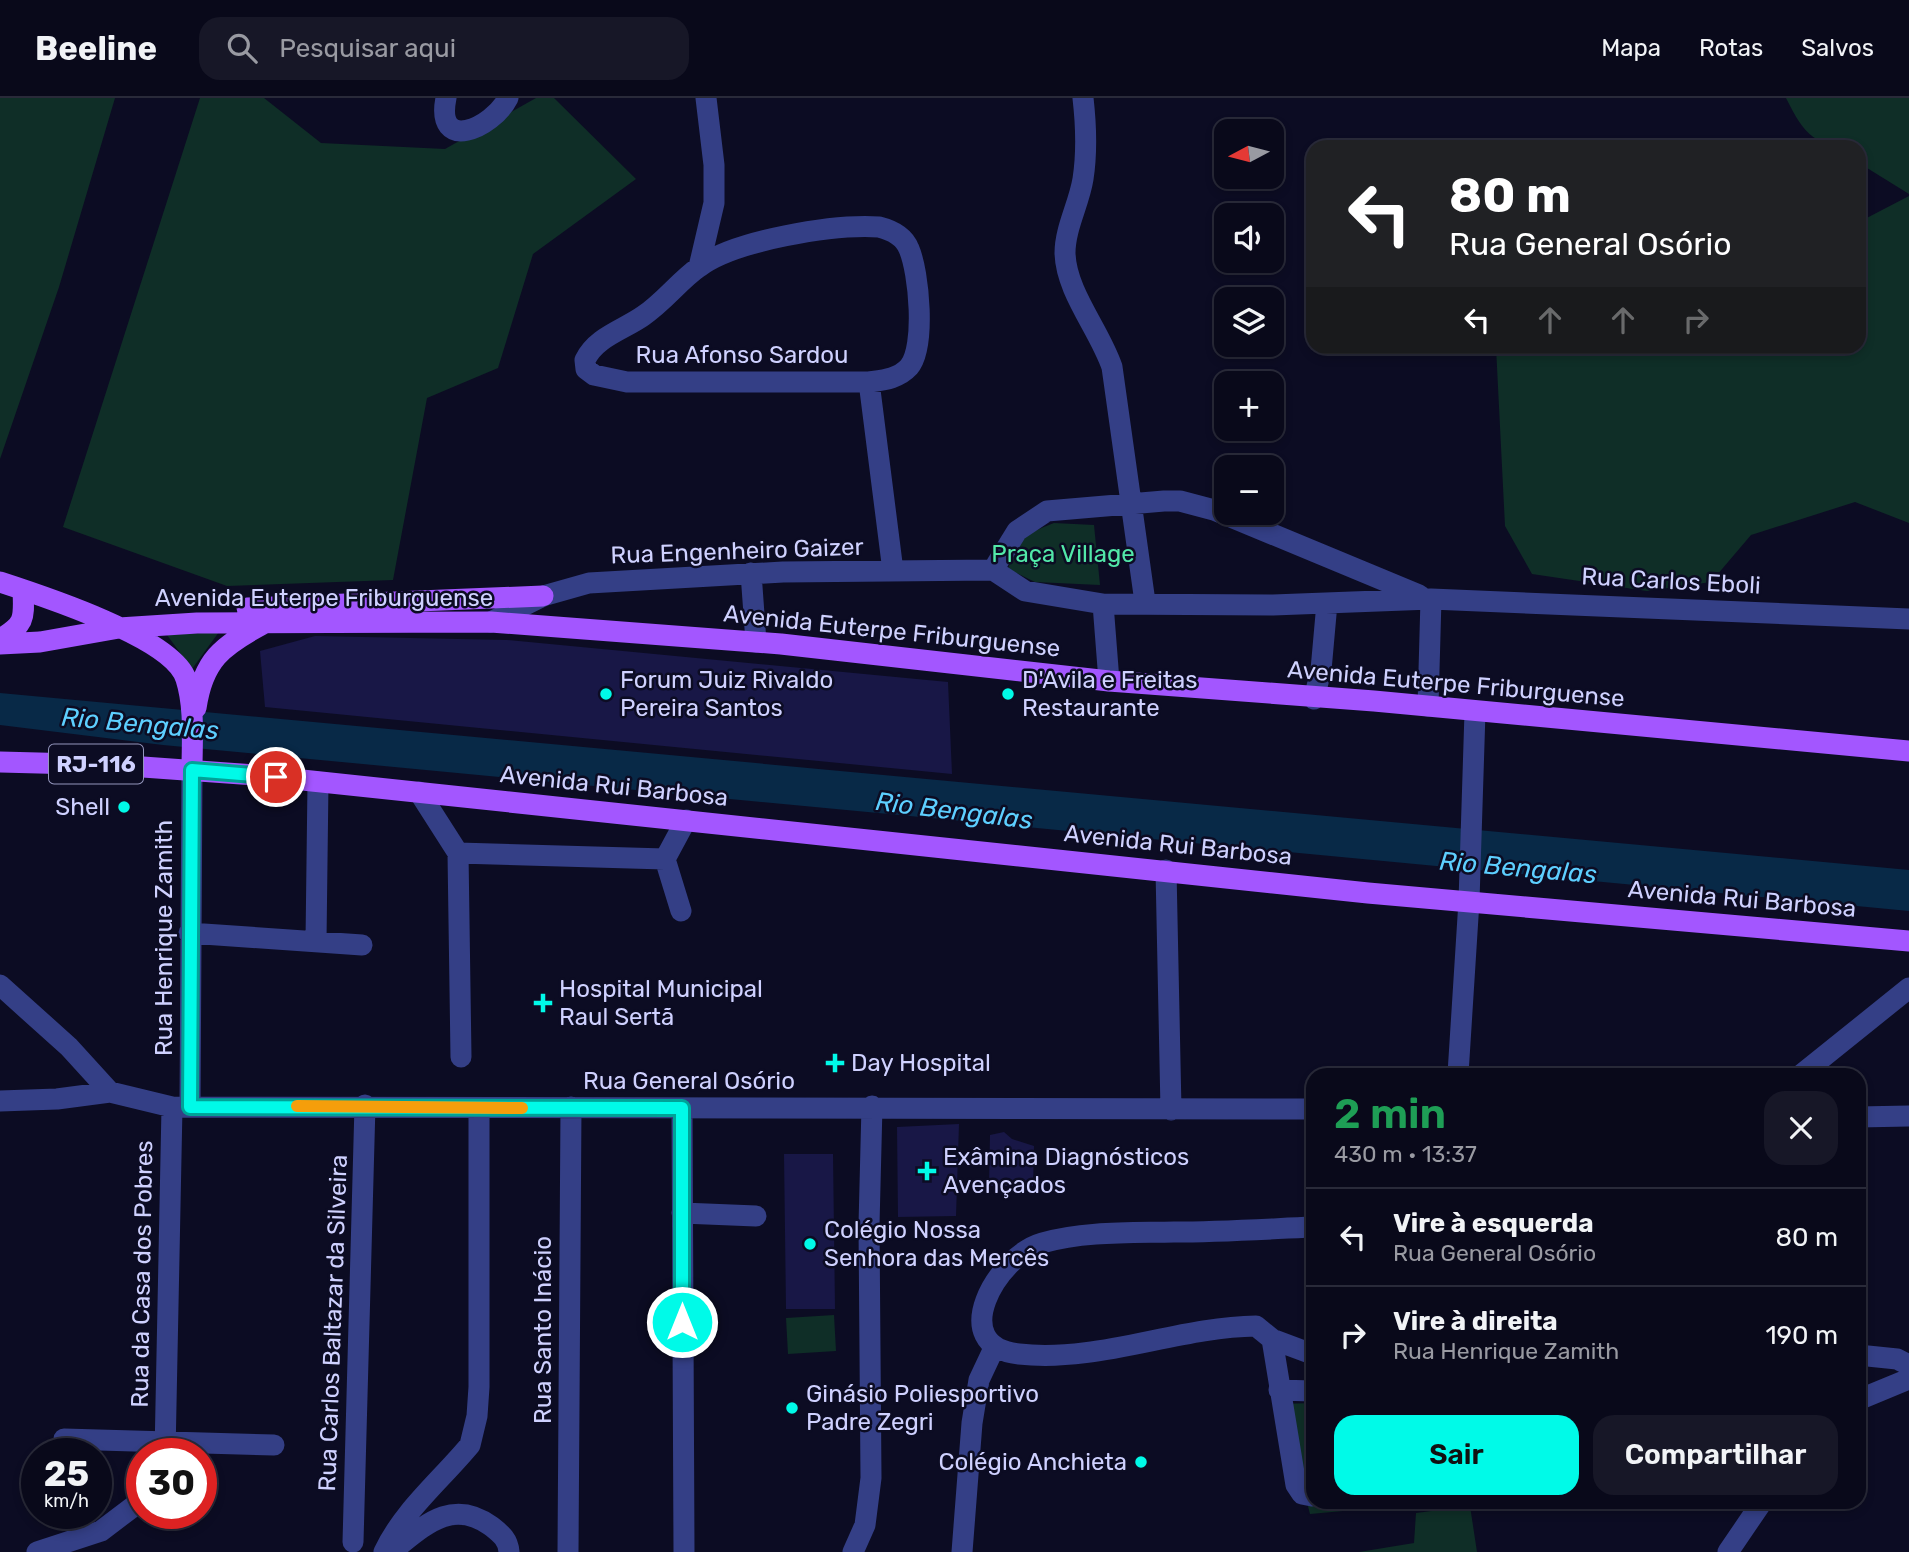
<!DOCTYPE html>
<html lang="pt">
<meta charset="utf-8">
<style>
:root{--surface:#09091a;--page:#171727;--text:#f1f3f6;--muted:#999aa2;--line:#292a39;--accent:#00fae8}
body{margin:0;font-family:Rubik,sans-serif;background:var(--page);color:var(--text);height:100vh;display:flex;flex-direction:column;font-size:26px;white-space:nowrap}
*{box-sizing:border-box;margin:0}
p{font-size:23px;color:var(--muted)}
.icon{flex:none;width:38px;height:38px;fill:none;stroke:currentColor;stroke-width:2;stroke-linecap:round;stroke-linejoin:round}
.map{position:relative;flex:1;overflow:hidden}
.panel{position:absolute;left:1306px;top:970px;width:560px;height:441px;display:flex;flex-direction:column;background:var(--surface);border-radius:21px;box-shadow:0 4px 10px #0003,0 0 0 2px var(--line)}
.panel>*{flex:none}
.guide{position:absolute;left:1306px;top:42px;width:560px;height:214px;border-radius:21px;box-shadow:0 4px 10px #0003,0 0 0 2px var(--line);background:#202124;color:#fff;overflow:hidden}
.needle{width:46px;rotate:263deg}
.fabs{position:absolute;left:1214px;top:21px;display:grid;gap:14px}
.fabs a{display:grid;place-items:center;width:70px;height:70px;border-radius:14px;background:var(--surface);box-shadow:0 4px 10px #0003,0 0 0 2px var(--line);font-size:35px}
.speed{position:absolute;left:21px;top:1340px;display:flex;gap:14px;font-size:35px;font-weight:700;text-align:center}
.speed>*{display:grid;place-content:center;width:91px;height:91px;border-radius:50%;background:var(--surface);box-shadow:0 4px 10px #0003,0 0 0 2px var(--line);line-height:1}
.speed small{font-size:18px;font-weight:400}
.speed .limit{border:10px solid #d22;background:#fff;color:#111}
.pin{position:absolute;display:grid;place-items:center;width:60px;height:60px;color:#fff;margin:-30px;border:4px solid #fff;border-radius:50%;box-shadow:0 2px 7px #0007}
.me{position:absolute;width:77px;margin:-38px;rotate:0deg;stroke-linejoin:round;filter:drop-shadow(0 0 5px #0008)}
.turn{display:flex;align-items:center;gap:24px;height:147px;padding:0 28px;font-size:32px}
.turn .icon{width:91px;height:91px;stroke-width:2.5}
.turn b{display:block;font-size:49px;line-height:60px}
.lanes{display:flex;align-items:center;height:66px;padding:0 28px;background:#0003;justify-content:center;gap:35px;direction:ltr}
.lanes .off{opacity:.35}
.round{display:grid;place-items:center;flex:none;width:74px;height:74px;border-radius:21px;background:var(--page)}
.overview{display:flex;align-items:center;justify-content:space-between;height:119px;padding:0 28px}
h1{font-size:42px;font-weight:600;line-height:52px;color:#1e9e55}
.primary-button{display:flex;gap:14px;margin-top:auto;padding:14px 28px}
.primary-button a{flex:1;height:80px;border-radius:21px;background:var(--accent);color:#111;font-size:28px;font-weight:600;line-height:80px;text-align:center}
.primary-button a+a{background:var(--page);color:var(--text)}
ul{padding:0;list-style:none}
li{display:flex;align-items:center;gap:21px;height:98px;padding:0 28px;border-top:2px solid var(--line)}
li div{flex:1}
li b{display:block;font-size:26px}
li em{font-style:normal}
header{display:flex;align-items:center;gap:42px;box-sizing:border-box;height:98px;padding:0 35px;background:var(--surface);border-bottom:2px solid var(--line)}
header strong{font-size:33px}
nav{display:flex;gap:38px;margin-inline-start:auto;font-size:24px}
.search{width:490px;height:63px;background:var(--page);display:flex;align-items:center;gap:18px;box-sizing:border-box;padding:0 24px;border-radius:21px;color:var(--muted);font-size:26px}
.map>svg:first-child{display:block}
.green{fill:#0f2e27}
.water{fill:#082947}
.building{fill:#181746}
.lines{fill:none;stroke-linecap:round;stroke-linejoin:round}
.minor{stroke:#343f86;stroke-width:21}
.major{stroke:#a356ff;stroke-width:21}
.route-casing{stroke:#00a297;stroke-width:18}
.route{stroke:#00fae8;stroke-width:12}
.slow{stroke:#f59e0b;stroke-width:12}
.poi-dot{fill:#00fae8;stroke:#0c0c23;stroke-width:2.5}
.labels{text-anchor:middle;dominant-baseline:central;stroke-width:5;stroke-linejoin:round;paint-order:stroke}
.shield{fill:#0c0c23;stroke:#9496bd;stroke-width:2}
.shield-label{font-size:23px;font-weight:bold;fill:#cfd1ff}
.street-label{font-size:24px;fill:#cfd1ff;stroke:#0c0c23}
.park-label{font-size:24px;fill:#52e8a9;stroke:#0c0c23}
.poi-label{font-size:24px;fill:#cfd1ff;stroke:#0c0c23;text-anchor:start}
.water-label{font-size:26px;font-style:italic;fill:#5dcfff;stroke:#0c0c23}
</style>
<header>
<strong>Beeline</strong>
<div class="search"><svg class="icon" aria-label="search" viewBox="0 0 24 24"><circle cx="10" cy="10" r="6"/><path d="M15 15l6 6"/></svg>Pesquisar aqui</div>
<nav><a>Mapa</a><a>Rotas</a><a>Salvos</a></nav>
</header>
<div class="map">
<svg width="1909" height="1454" viewBox="0 0 1909 1454">
<rect width="100%" height="100%" fill="#0c0c23"/>
<path class="green" d="M 0,0 L 115,0 L 59,189 L 0,361 Z
M 200,0 L 264,0 L 321,45 L 445,51 L 536,0 L 554,0 L 636,81 L 533,156 L 498,270 L 427,300 L 393,482 L 227,488 L 63,429 Z
M 1786,0 L 1909,0 L 1909,96 L 1859,65 L 1858,49 C 1815,49 1805,38 1786,0 Z
M 1909,98 L 1909,425 L 1855,404 L 1751,437 L 1711,484 L 1647,493 L 1532,476 L 1505,428 L 1496,249 L 1858,248 L 1859,124 Z
M 1054,425 L 1094,427 L 1100,487 L 1035,484 L 1008,471 C 1017,439 1024,437 1054,425 Z
M 219,534 L 192,571 L 167,537 Z
M 1304,1190 L 1312,1191 L 1312,1240 L 1304,1238 Z
M 834,1217 L 836,1253 L 788,1256 L 786,1220 Z
M 1312,1305 L 1312,1404 L 1442,1404 L 1310,1416 L 1281,1306 Z
M 1470,1408 L 1477,1454 L 1359,1454 L 1414,1445 L 1416,1415 Z"/>
<path class="water" d="M 0,595 L 1909,772 L 1909,813 L 163,647 L 0,627 Z"/>
<path class="building" d="M 315,538 L 507,542 L 948,584 L 952,676 L 265,609 L 260,553 Z
M 959,1026 L 956,1118 L 898,1119 L 897,1029 Z
M 1004,1034 L 1012,1041 L 1034,1048 L 1033,1088 L 989,1088 L 990,1037 Z
M 784,1056 L 833,1056 L 835,1211 L 786,1211 Z"/>
<g class="lines">
<path class="minor" d="M 446,0 C 435,55 492,31 508,0
M 1083,0 C 1086,26 1087,55 1083,81 C 1079,106 1065,130 1065,155 C 1066,194 1099,231 1112,269 L 1145,504
M 699,169 L 714,105 L 714,67 L 706,0
M 869,284 C 883,282 898,281 909,269 C 926,249 919,174 909,151 C 904,138 891,132 879,129 C 834,126 735,142 699,169 C 679,183 665,203 643,218 C 623,232 596,239 585,262 L 586,271 L 594,277 L 627,284 L 869,284 L 893,473
M 993,472 L 1025,493 L 1103,506 L 1273,507 L 1431,501 L 1909,521
M 993,472 L 1017,433 L 1047,413 L 1164,403 L 1180,403 L 1214,412 L 1419,497
M 751,475 L 756,544
M 1103,506 L 1109,583
M 491,524 L 543,498 L 589,485 L 783,474 L 993,472
M 1314,601 L 1321,572 L 1327,505
M 1428,608 L 1431,501
M 419,694 L 458,755 L 665,761 L 686,722
M 458,755 L 461,959
M 665,761 L 681,813
M 1166,772 L 1171,1012
M 189,835 L 362,847
M 316,843 L 318,684
M 0,887 L 69,949 L 110,994 L 172,1009 L 1312,1011
M 1458,976 L 1469,803 L 1475,614
M 1802,976 L 1909,890
M 0,1003 L 57,1001 L 110,994
M 190,1009 L 192,672
M 682,1010 L 684,1454
M 1858,1019 L 1909,1018
M 682,1115 L 756,1118
M 1312,1129 C 1266,1131 1220,1134 1174,1134 C 1131,1135 1084,1133 1042,1145 C 997,1158 945,1248 1019,1256 C 1098,1265 1177,1229 1256,1228 L 1272,1241 L 1312,1256
M 1272,1241 L 1296,1387 L 1302,1396 L 1312,1398
M 1858,1257 L 1897,1261 L 1909,1267
M 1279,1292 L 1312,1293
M 1858,1302 L 1909,1281
M 64,1341 L 274,1347
M 165,1356 L 172,1009
M 353,1444 L 365,1007
M 37,1454 L 101,1433 L 142,1402
M 384,1454 C 403,1413 441,1382 470,1347 L 477,1318 L 479,1289 L 479,1010
M 391,1454 C 423,1429 451,1399 491,1428 C 501,1436 508,1441 509,1454
M 568,1454 L 571,1009
M 853,1454 L 865,1427 L 871,1380 L 869,1127 L 872,1008
M 962,1454 L 972,1325 L 979,1282 L 995,1248
M 1728,1454 L 1762,1404"/>
<path class="major" d="M 0,484 C 40,497 173,540 186,581 C 195,609 192,643 192,672
M 247,510 L 543,498
M 0,541 C 26,526 24,520 23,492
M 0,546 L 40,544 L 119,530 L 197,525 L 491,524 L 781,546 L 1109,583 L 1374,603 L 1909,653
M 196,610 C 203,562 222,548 263,526
M 0,664 L 115,667 L 255,677 L 1368,795 L 1909,843"/>
</g>
<g class="lines">
<g class="route-casing">
<path id="route" d="M 276,679 L 192,672 L 190,1009 L 682,1010 L 682,1224"/>
</g>
<use href="#route" class="route"/>
<path class="slow" d="M 297,1008 L 522,1010"/>
</g>
<g class="poi-dot">
<circle cx="606" cy="596" r="7"/>
<circle cx="1008" cy="596" r="7"/>
<circle cx="124" cy="709" r="7"/>
<path d="M539.5 894.5h7v7h7v7h-7v7h-7v-7h-7v-7h7z"/>
<path d="M831.5 954.5h7v7h7v7h-7v7h-7v-7h-7v-7h7z"/>
<path d="M923.5 1062.5h7v7h7v7h-7v7h-7v-7h-7v-7h7z"/>
<circle cx="810" cy="1146" r="7"/>
<circle cx="792" cy="1310" r="7"/>
<circle cx="1141" cy="1364" r="7"/>
</g>
<g class="labels">
<rect class="shield" x="49" y="646.5" width="94" height="39" rx="5"/>
<g class="shield-label">
<text x="96" y="666">RJ-116</text>
</g>
<g class="street-label">
<text x="742" y="257">Rua Afonso Sardou</text>
<text transform="translate(737 453) rotate(-2)">Rua Engenheiro Gaizer</text>
<text transform="translate(1671 483) rotate(3)">Rua Carlos Eboli</text>
<text x="324" y="500">Avenida Euterpe Friburguense</text>
<text transform="translate(892 533) rotate(6)">Avenida Euterpe Friburguense</text>
<text transform="translate(1456 586) rotate(5)">Avenida Euterpe Friburguense</text>
<text transform="translate(614 688) rotate(6)">Avenida Rui Barbosa</text>
<text transform="translate(1178 747) rotate(6)">Avenida Rui Barbosa</text>
<text transform="translate(1742 801) rotate(5)">Avenida Rui Barbosa</text>
<text transform="translate(164 840) rotate(-90)">Rua Henrique Zamith</text>
<text x="689" y="983">Rua General Osório</text>
<text transform="translate(142 1176) rotate(-89)">Rua da Casa dos Pobres</text>
<text transform="translate(333 1225) rotate(-88)">Rua Carlos Baltazar da Silveira</text>
<text transform="translate(543 1232) rotate(-90)">Rua Santo Inácio</text>
</g>
<g class="park-label">
<text x="1063" y="456">Praça Village</text>
</g>
<g class="poi-label">
<text x="620" y="582">Forum Juiz Rivaldo<tspan x="620" dy="28">Pereira Santos</tspan></text>
<text x="1022" y="582">D'Avila e Freitas<tspan x="1022" dy="28">Restaurante</tspan></text>
<text x="110" y="709" text-anchor="end">Shell</text>
<text x="559" y="891">Hospital Municipal<tspan x="559" dy="28">Raul Sertã</tspan></text>
<text x="851" y="965">Day Hospital</text>
<text x="943" y="1059">Exâmina Diagnósticos<tspan x="943" dy="28">Avençados</tspan></text>
<text x="824" y="1132">Colégio Nossa<tspan x="824" dy="28">Senhora das Mercês</tspan></text>
<text x="806" y="1296">Ginásio Poliesportivo<tspan x="806" dy="28">Padre Zegri</tspan></text>
<text x="1127" y="1364" text-anchor="end">Colégio Anchieta</text>
</g>
<g class="water-label">
<text transform="translate(140 626) rotate(5)">Rio Bengalas</text>
<text transform="translate(954 713) rotate(7)">Rio Bengalas</text>
<text transform="translate(1518 770) rotate(5)">Rio Bengalas</text>
</g>
</g>
</svg>
<div class="fabs">
<a><svg class="needle" viewBox="-14 -14 28 28"><path d="M0-13l5 13h-10z" fill="#e53935"/><path d="M0 13l5-13h-10z" fill="#999aa2"/></svg></a>
<a><svg class="icon" aria-label="sound" viewBox="0 0 24 24"><path d="M4 9h4l5-4v14l-5-4H4zM17 9q2 3 0 6"/></svg></a>
<a><svg class="icon" aria-label="layers" viewBox="0 0 24 24"><path d="M12 4l9 5-9 5-9-5zM3 14l9 5 9-5"/></svg></a>
<a>+</a>
<a>−</a>
</div>
<div class="speed"><div>25<small>km/h</small></div><div class="limit">30</div></div>
<div class="pin" style="left:276px;top:679px;background:#d93025"><svg class="icon" aria-label="arrive" viewBox="0 0 24 24"><path d="M6 21V4h12l-3 4 3 4H6"/></svg></div>
<svg class="me" style="left:682px;top:1224px" viewBox="-20 -20 40 40"><circle r="17" fill="#00fae8" stroke="#fff" stroke-width="3"/><path d="M0-11L8 9 0 5-8 9z" fill="#fff"/></svg>
<div class="guide">
<div class="turn"><svg class="icon" aria-label="left" viewBox="0 0 24 24"><path d="M17 20v-9H6M10 6l-5 5 5 5"/></svg><div><b>80 m</b>Rua General Osório</div></div>
<div class="lanes"><svg class="icon" aria-label="left" viewBox="0 0 24 24"><path d="M17 20v-9H6M10 6l-5 5 5 5"/></svg><svg class="icon off" aria-label="ahead" viewBox="0 0 24 24"><path d="M12 20V5M6 11l6-6 6 6"/></svg><svg class="icon off" aria-label="ahead" viewBox="0 0 24 24"><path d="M12 20V5M6 11l6-6 6 6"/></svg><svg class="icon off" aria-label="right" viewBox="0 0 24 24"><path d="M7 20v-9h11M14 6l5 5-5 5"/></svg></div>
</div>
<section class="panel">
<div class="overview"><div><h1>2 min</h1><p>430 m · 13:37</p></div><a class="round"><svg class="icon" aria-label="close" viewBox="0 0 24 24"><path d="M6 6l12 12M18 6L6 18"/></svg></a></div>
<ul>
<li><svg class="icon" aria-label="left" viewBox="0 0 24 24"><path d="M17 20v-9H6M10 6l-5 5 5 5"/></svg><div><b>Vire à esquerda</b><p>Rua General Osório</p></div><em>80 m</em></li>
<li><svg class="icon" aria-label="right" viewBox="0 0 24 24"><path d="M7 20v-9h11M14 6l5 5-5 5"/></svg><div><b>Vire à direita</b><p>Rua Henrique Zamith</p></div><em>190 m</em></li>
</ul>
<div class="primary-button"><a>Sair</a><a>Compartilhar</a></div>
</section>
</div>
